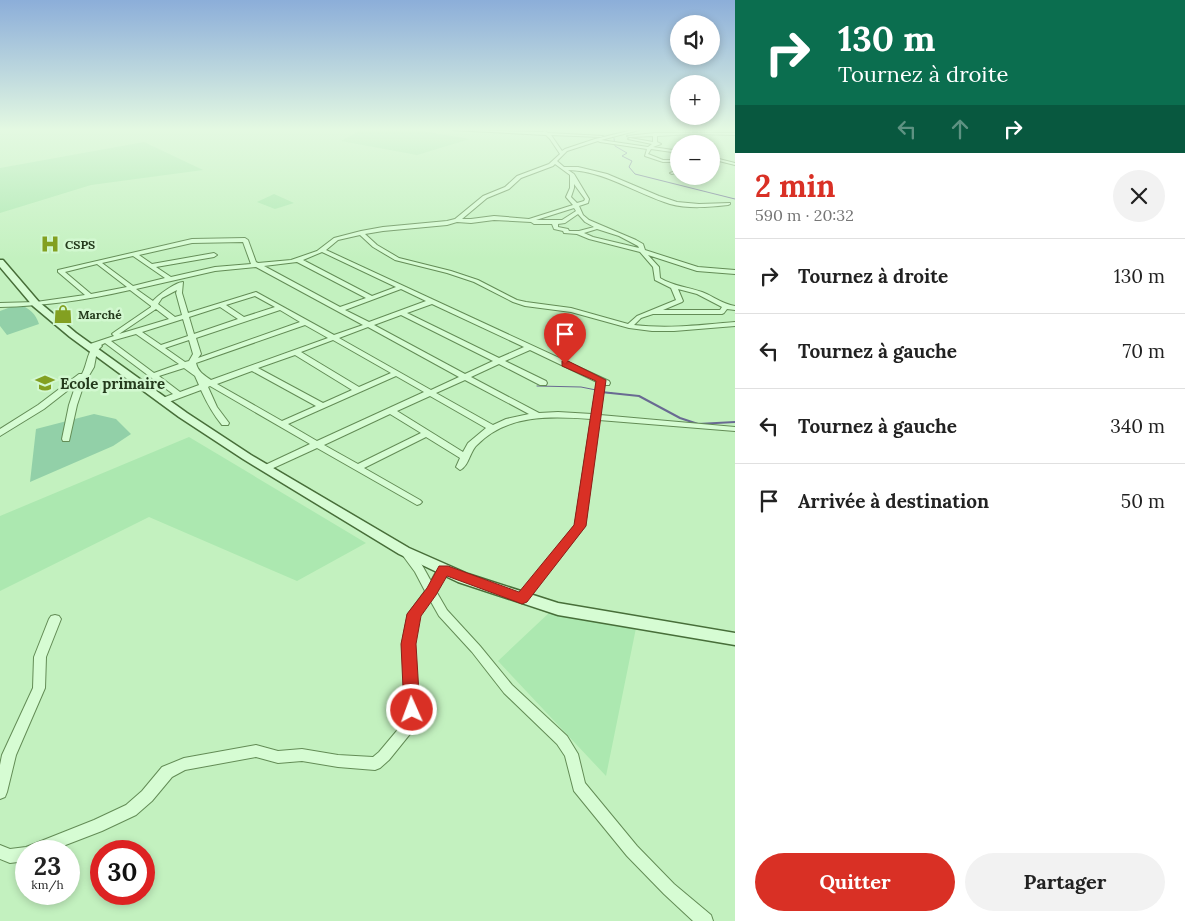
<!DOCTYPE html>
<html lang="fr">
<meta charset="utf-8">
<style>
:root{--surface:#fff;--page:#f2f2f2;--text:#222;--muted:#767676;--line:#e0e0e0;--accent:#d93025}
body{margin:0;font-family:Lora,serif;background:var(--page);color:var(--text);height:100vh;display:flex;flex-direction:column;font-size:19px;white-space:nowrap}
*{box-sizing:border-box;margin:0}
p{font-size:16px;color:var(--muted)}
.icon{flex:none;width:28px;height:28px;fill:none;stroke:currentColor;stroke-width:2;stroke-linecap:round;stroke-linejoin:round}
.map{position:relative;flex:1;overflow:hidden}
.drawer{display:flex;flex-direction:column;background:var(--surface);width:450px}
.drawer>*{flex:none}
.guide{background:#0b6e4f;color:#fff;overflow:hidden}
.fabs{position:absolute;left:670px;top:15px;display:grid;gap:10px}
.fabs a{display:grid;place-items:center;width:50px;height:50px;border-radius:50%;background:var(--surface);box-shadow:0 2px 8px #0003;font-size:25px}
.speed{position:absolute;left:15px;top:840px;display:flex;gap:10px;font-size:25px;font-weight:700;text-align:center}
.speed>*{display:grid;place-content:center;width:65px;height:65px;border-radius:50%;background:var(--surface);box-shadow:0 2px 8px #0003;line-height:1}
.speed small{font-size:12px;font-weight:400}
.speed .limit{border:8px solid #d22;background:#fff;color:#111}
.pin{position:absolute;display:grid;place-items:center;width:42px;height:42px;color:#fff;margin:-51px -21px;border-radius:50% 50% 50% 0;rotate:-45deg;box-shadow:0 0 5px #0007}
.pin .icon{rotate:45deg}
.me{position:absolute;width:55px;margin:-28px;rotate:358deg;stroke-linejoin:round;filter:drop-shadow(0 0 4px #0008)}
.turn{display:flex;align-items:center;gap:18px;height:105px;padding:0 20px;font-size:22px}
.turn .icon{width:65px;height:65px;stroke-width:2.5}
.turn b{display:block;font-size:35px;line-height:42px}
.lanes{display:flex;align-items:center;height:48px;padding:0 20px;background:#0003;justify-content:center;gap:25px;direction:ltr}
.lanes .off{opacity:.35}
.round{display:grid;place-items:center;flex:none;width:52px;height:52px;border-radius:26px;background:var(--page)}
.overview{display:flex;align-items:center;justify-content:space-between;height:85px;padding:0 20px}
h1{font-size:30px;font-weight:700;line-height:38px;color:var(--accent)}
.cta{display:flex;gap:10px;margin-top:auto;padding:10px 20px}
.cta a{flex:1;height:58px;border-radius:30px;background:var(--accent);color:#fff;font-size:20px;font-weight:700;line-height:58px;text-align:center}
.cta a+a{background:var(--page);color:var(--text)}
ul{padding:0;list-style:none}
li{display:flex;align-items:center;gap:15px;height:75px;padding:0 20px;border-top:1px solid var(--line)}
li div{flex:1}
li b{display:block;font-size:19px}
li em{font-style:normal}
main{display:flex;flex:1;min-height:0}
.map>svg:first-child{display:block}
.farmland{fill:#ace8b0}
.green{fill:#92d0a8}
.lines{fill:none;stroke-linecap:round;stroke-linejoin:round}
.stream-far1{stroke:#696a92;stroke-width:1}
.stream{stroke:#696a92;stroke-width:2}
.street-casing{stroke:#638c56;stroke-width:2}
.secondary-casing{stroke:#476e39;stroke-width:3}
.street{fill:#d6fcd3;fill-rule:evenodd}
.secondary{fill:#d6fcd3;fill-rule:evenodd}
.route{fill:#d93025;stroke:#8d1f18}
.labels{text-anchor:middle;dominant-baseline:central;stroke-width:5;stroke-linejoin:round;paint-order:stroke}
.far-poi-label{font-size:12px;font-weight:bold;fill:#243a1c;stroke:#d2f8d0;text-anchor:start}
.poi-label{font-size:15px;font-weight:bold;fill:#243a1c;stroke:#d2f8d0;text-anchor:start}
</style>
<main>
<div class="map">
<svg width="735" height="921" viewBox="0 0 735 921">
<rect width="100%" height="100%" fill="#c3f1bf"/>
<path class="farmland" d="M 361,130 L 416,130 L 470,139 L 417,155 L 341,141 Z
M 144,142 L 203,170 L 91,185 L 0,213 L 0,168 Z
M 274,194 L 294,203 L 275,209 L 257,202 Z
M 189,437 L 366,543 L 297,581 L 149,517 L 0,591 L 0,516 Z
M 551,611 L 636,628 L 606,776 L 498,661 Z"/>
<path class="green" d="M 19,304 C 29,308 36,314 39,324 L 7,335 L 0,326 L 0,311 Z
M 94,414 L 116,419 L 131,434 L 113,446 L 30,482 L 36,429 Z"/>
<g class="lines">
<path class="stream-far1" d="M 614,138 L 615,146 L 627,153 L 622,156 L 632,161 L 629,167 L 635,174 L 735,199
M 537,386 L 581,387 L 596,390
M 601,392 L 612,393"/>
<path class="stream" d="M 601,392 L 639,396 L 680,418 L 698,424 L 735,422"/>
<g class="street-casing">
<path id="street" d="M 452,130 L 543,132 L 545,131 L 548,133 L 603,136 L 601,137 L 551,135 L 562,151 L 565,149 L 595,139 L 633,130 L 639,130 L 601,140 L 648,147 L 652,144 L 628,139 L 630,138 L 653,142 L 653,136 L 629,137 L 627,136 L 655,133 L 735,133 L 735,135 L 691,134 L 657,136 L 657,142 L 661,144 L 653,147 L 679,151 L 679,153 L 651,149 L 648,154 L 663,160 L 679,160 L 679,162 L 663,162 L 645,156 L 647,149 L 600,142 L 598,141 L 567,151 L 557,161 L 564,167 L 578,167 L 607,174 L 659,196 L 677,202 L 699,204 L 730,203 L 730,204 L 728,205 C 709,207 689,209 670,204 C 635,193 605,171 568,170 L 574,174 L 589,199 L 588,203 L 579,206 L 583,215 L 589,220 L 636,240 L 643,244 L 645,250 L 698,267 L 735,270 L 735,274 L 697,271 L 648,255 L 659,267 L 660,278 C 673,286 688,287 702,292 C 713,296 722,304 735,306 L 735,310 L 727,309 L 724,313 L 722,314 L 653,314 L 641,318 L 634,325 C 668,329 701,325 735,322 L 735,326 L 674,331 L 652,331 L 629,328 L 571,312 L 525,306 L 513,302 L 474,282 L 447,273 L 395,260 L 373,247 L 360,235 L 338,240 L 326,250 L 609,381 L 610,383 L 609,385 L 604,385 L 600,415 L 735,427 L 735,431 L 599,420 L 585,526 L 526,601 L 522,602 L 518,601 L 517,598 L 575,525 L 591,419 C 551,416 507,414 477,445 C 470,451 469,466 460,470 L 456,467 L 460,458 L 426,437 L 364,468 L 420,500 L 422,502 L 420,504 L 417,505 L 317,448 L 269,470 L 263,470 L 262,468 L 263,466 L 310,444 L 210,386 L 208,387 L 217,407 L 229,423 L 228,425 L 222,425 C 213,414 207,403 201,390 L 166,403 L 160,403 L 159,401 L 160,399 L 173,394 L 105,343 L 101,345 L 102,346 L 97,351 L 94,367 L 84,384 L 77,405 L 69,441 L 63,441 L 62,439 L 69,405 L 76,384 L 44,409 L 0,436 L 0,429 L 38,405 L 79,374 L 82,374 C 87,365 87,354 93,347 L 87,347 L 87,345 L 114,336 L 112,334 L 113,333 L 151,307 L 151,306 L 130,290 C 87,300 44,306 0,307 L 0,303 L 36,302 L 85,295 L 58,272 L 58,270 L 192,239 L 245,238 L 248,240 L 256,262 L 258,263 L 291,260 L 317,251 L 334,238 L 361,231 L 383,227 L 447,221 L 455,219 L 483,196 L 505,187 L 517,176 L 549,164 L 560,154 L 550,139 L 546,135 ZM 555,164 L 570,175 L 570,188 L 566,197 L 573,205 L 529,219 L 494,216 L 471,219 L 462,219 L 487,198 L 509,189 L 521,178 L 553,166 ZM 574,184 L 585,199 L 584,201 L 577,203 L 571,197 L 574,188 ZM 574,208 L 576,211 L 562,220 L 536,220 ZM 578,214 L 585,222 L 594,227 L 579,231 L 569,231 L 568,229 L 558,227 L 558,224 L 565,223 ZM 494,220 L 531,222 L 534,224 L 552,224 L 554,229 L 563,231 L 564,233 L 577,234 L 589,239 L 640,252 L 653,267 L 655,280 L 671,288 L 676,300 L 637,316 L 628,324 L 571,308 L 526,302 L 517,300 L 478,280 L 451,271 L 399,258 L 377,245 L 365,234 L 383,231 L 447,225 L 457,222 L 471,223 ZM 597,229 L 619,236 L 638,246 L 639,248 L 593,237 L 584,233 ZM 243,242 L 251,264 L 215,267 L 171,277 L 156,267 L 214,257 L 217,255 L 214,253 L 152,264 L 139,255 L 192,243 ZM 322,252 L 396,287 L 372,296 L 303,260 ZM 133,256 L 165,278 L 133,286 L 102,263 ZM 297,262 L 366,298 L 340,307 L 264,266 ZM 97,264 L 127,287 L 91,294 L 65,272 ZM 256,267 L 363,325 L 334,335 L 256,292 L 188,313 L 182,293 L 183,282 C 176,282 158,295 153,301 L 136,289 L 215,271 ZM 401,289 L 426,301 L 369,322 L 345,310 ZM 678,289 L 697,294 L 722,307 L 720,310 L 663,310 L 682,302 L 683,301 ZM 177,290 L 176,293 L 182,315 L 175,317 L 158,304 L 162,298 ZM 255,296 L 275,307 L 244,317 L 226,305 ZM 432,304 L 524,347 L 499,358 L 407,313 ZM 220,307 L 238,319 L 194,334 L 189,317 ZM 156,309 L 169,319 L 119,334 ZM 280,310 L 300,322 L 198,358 L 201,354 L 196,338 ZM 401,315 L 493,361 L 465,374 L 374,325 ZM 183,319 L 188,336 L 161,345 L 142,332 ZM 305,325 L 328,338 L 211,380 C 204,375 198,372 196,363 ZM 368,327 L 459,377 L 431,390 L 339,338 ZM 136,334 L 179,364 L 154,373 L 111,341 ZM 189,340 L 193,354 L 189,361 L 185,362 L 165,348 ZM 333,340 L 391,373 L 359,387 L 301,352 ZM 530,350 L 597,382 L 592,414 L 558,412 L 539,413 L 471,377 L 499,364 L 540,385 L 546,385 L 547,383 L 546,381 L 505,361 ZM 295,355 L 352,390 L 323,403 L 258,368 ZM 184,368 L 195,376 L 199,385 L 180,392 L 159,376 ZM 252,371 L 316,406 L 282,421 L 217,384 ZM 396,376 L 424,392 L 317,441 L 288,424 ZM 465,380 L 529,414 L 506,419 L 493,425 L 436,393 ZM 430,396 L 486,428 L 468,443 L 463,452 L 397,411 ZM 390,414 L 421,433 L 358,464 L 324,445 Z
M 685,138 L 686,138 L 696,144 L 691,144 L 684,140 Z
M 711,157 L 735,163 L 735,165 L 711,159 Z
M 679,170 L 679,172 L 672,174 L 670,173 Z
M 406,549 C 418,554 425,571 431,581 L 439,566 L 443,565 L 447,566 L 448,569 L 436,591 L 447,610 L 480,646 L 512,685 L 567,736 L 578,754 L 585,783 L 637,846 L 674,884 L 711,915 L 713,921 L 693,921 L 664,894 L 627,856 L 574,791 L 565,756 L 557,744 L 504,693 L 472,652 L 439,616 L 430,600 L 419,615 L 414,644 L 418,711 L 410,734 L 389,760 L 380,768 L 375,770 L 338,767 L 302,761 L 278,763 L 256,757 L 185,770 L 172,777 L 152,801 L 136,815 L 102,831 L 50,851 L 26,851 L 26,861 L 10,863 L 0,859 L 0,845 L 10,849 L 26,847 L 94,820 L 126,805 L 142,791 L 162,767 L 184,758 L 256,745 L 278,751 L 302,749 L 338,755 L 373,757 L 379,752 L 400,727 L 406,711 L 402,644 L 408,614 L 425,591 L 415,572 L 401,553 L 402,550 Z
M 55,615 L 59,616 L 61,619 L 46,657 L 45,688 L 16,755 L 7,792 L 5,797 L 0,799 L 0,765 L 2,755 L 33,688 L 34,657 L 49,619 L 51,616 Z"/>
</g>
<g class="secondary-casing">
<path id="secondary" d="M 0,260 L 3,260 L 39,302 L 76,333 L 187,413 L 251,455 L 409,548 L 468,574 L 558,603 L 735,633 L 735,645 L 558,615 L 458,582 L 399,554 L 243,459 L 179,417 L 70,337 L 33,306 L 0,267 Z"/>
</g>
<use href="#street" class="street"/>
<use href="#secondary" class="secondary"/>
</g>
<linearGradient id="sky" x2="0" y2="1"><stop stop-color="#8caed9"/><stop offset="0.5" stop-color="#e4f9e2"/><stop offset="1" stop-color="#e4f9e2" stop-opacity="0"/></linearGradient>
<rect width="735" height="259" fill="url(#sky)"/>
<path class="route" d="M 562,361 L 568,361 L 606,380 L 586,526 L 527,602 L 522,604 L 517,602 L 447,576 L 436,595 L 421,616 L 416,644 L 420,710 L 418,716 L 412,718 L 406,716 L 404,710 L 401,644 L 407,614 L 427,588 L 439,566 L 448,566 L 519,592 L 574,525 L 596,381 L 562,366 Z"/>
<defs>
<g id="hospital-bare" transform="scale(1.5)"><path d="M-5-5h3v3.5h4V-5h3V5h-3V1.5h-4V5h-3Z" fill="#83a021" stroke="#d2f8d0" stroke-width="2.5" paint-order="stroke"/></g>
<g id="shop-bare" transform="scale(1.5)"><path d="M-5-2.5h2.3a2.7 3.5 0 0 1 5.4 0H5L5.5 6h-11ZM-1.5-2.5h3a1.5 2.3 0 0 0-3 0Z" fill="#83a021" stroke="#d2f8d0" stroke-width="2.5" paint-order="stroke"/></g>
<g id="school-bare" transform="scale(1.5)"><path d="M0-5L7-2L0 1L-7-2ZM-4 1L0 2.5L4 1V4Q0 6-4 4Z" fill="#83a021" stroke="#d2f8d0" stroke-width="2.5" paint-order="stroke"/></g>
</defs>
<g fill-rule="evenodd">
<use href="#hospital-bare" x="50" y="244"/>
<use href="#shop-bare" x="63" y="314"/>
<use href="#school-bare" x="45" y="383"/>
</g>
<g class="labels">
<g class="far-poi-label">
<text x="65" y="244">CSPS</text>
<text x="78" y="314">Marché</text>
</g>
<g class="poi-label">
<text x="60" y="383">Ecole primaire</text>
</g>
</g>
</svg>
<div class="fabs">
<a><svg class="icon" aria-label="sound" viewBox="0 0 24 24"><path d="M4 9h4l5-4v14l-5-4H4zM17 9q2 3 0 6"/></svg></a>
<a>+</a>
<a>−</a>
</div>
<div class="speed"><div>23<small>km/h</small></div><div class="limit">30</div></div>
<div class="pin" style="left:565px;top:364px;background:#d93025"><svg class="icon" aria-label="arrive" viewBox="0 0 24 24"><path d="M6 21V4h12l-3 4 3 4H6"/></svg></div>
<svg class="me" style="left:412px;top:710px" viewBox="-20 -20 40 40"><circle r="17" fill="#d93025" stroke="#fff" stroke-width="3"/><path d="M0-11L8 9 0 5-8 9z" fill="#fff"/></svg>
</div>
<section class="drawer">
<div class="guide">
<div class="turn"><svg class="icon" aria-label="right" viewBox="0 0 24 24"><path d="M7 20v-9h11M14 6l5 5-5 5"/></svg><div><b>130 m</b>Tournez à droite</div></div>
<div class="lanes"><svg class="icon off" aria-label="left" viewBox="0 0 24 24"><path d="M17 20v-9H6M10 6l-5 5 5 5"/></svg><svg class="icon off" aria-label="ahead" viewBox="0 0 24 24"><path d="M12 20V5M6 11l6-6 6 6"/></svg><svg class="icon" aria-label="right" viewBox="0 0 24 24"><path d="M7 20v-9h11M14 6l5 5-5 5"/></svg></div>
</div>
<div class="overview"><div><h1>2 min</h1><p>590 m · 20:32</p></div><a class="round"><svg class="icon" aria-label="close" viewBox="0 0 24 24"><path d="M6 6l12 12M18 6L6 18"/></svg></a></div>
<ul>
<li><svg class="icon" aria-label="right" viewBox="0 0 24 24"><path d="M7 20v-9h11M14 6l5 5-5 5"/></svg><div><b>Tournez à droite</b></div><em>130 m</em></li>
<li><svg class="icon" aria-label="left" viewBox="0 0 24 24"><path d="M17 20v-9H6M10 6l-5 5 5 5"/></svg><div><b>Tournez à gauche</b></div><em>70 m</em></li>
<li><svg class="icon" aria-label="left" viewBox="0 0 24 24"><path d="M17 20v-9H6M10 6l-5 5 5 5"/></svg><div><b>Tournez à gauche</b></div><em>340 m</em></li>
<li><svg class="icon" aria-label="arrive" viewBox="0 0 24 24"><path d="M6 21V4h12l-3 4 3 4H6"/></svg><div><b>Arrivée à destination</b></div><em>50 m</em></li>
</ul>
<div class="cta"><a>Quitter</a><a>Partager</a></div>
</section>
</main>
